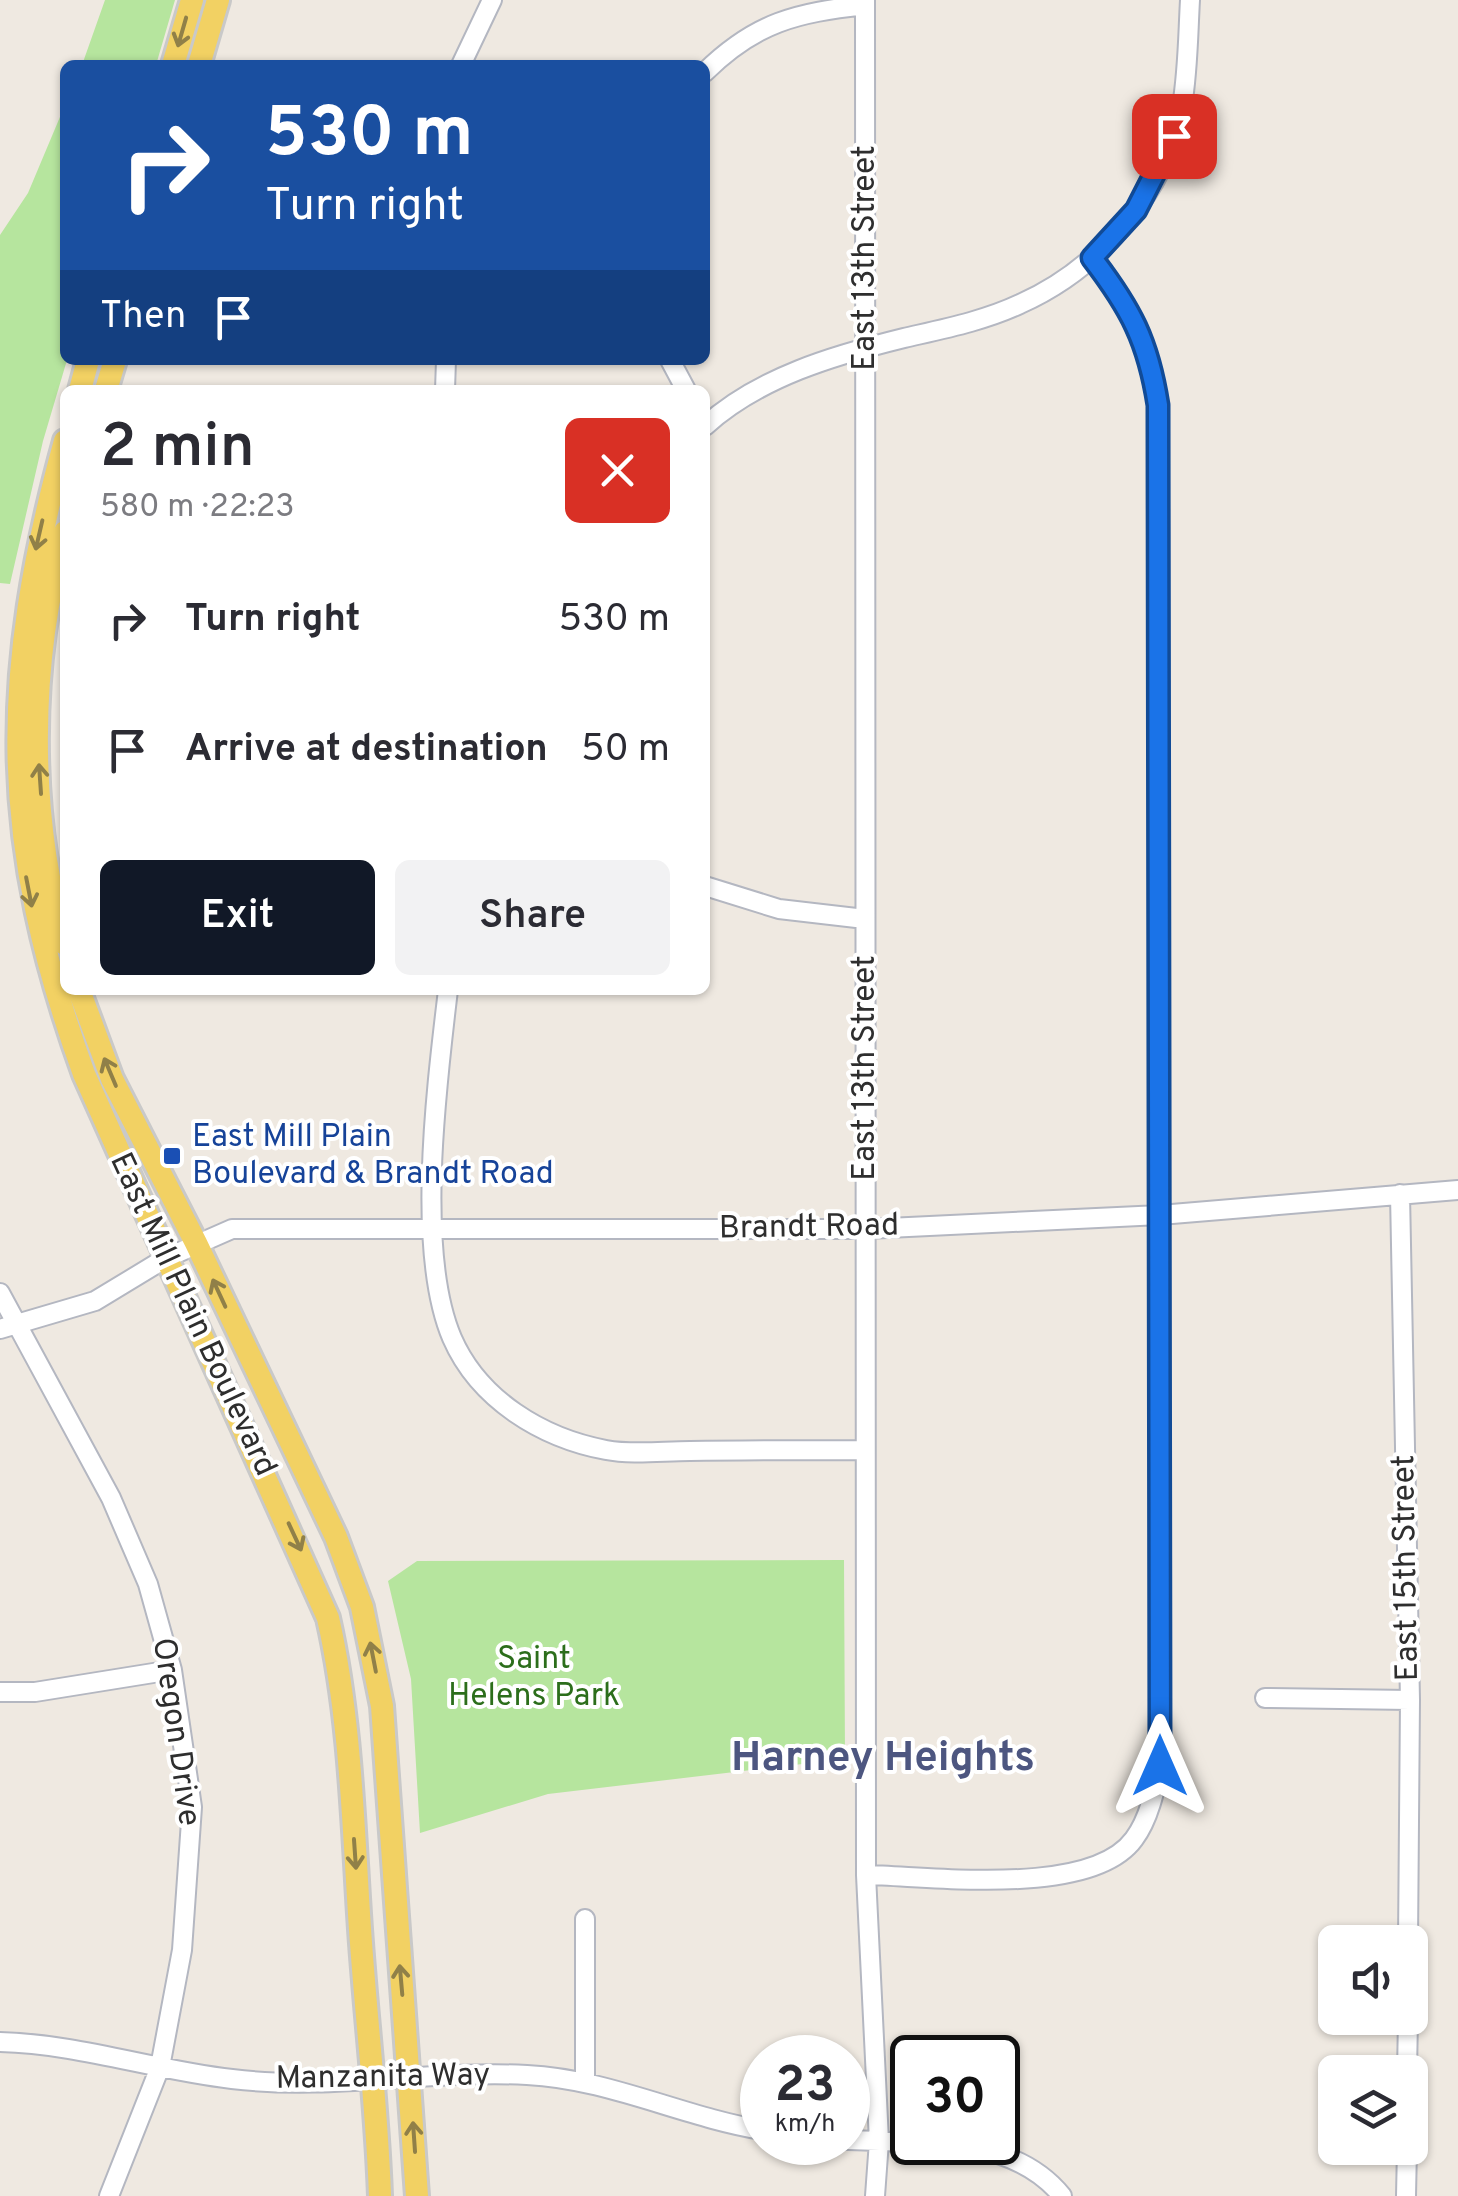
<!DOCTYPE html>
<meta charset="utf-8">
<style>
:root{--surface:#fff;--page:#f2f2f3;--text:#2b2b33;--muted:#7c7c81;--accent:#111827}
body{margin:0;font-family:Overpass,sans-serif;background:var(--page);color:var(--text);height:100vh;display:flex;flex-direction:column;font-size:38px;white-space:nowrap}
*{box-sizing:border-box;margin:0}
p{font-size:32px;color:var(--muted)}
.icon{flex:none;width:55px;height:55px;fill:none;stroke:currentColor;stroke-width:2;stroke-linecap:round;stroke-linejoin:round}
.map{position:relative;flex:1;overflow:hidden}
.side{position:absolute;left:60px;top:385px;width:650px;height:610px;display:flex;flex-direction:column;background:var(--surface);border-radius:15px;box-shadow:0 2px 8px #0004}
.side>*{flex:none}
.hud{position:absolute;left:60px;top:60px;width:650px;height:305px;border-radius:15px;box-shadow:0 2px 8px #0004;background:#1a4fa0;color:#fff;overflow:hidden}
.tools{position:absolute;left:1318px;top:1925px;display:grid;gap:20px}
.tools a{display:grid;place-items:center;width:110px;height:110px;border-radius:15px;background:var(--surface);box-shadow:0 2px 8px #0004;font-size:50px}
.speed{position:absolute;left:740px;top:2035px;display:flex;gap:20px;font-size:50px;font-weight:700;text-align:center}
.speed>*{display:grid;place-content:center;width:130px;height:130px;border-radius:50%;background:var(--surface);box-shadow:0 2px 8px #0004;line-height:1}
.speed small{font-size:25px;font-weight:400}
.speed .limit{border:5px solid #111;border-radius:15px;background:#fff;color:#111}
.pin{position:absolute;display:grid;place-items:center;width:85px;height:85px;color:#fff;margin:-42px;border-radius:20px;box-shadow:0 5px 15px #0006}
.me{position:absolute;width:110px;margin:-55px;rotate:0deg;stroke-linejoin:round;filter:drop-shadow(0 0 8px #0008)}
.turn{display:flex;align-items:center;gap:35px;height:210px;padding:0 40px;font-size:45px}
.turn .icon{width:130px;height:130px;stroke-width:2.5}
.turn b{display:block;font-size:70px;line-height:85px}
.then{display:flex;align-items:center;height:95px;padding:0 40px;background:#0003;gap:20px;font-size:38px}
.round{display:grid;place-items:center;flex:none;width:105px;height:105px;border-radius:15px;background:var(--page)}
.head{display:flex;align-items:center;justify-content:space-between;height:170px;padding:0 40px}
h1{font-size:60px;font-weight:600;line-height:75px}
.cta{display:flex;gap:20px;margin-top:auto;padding:20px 40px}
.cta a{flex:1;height:115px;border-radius:15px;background:var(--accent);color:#fff;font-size:40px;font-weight:600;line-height:115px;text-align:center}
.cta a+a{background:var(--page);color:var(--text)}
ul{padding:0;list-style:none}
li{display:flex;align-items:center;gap:30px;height:130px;padding:0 40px}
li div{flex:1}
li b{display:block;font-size:38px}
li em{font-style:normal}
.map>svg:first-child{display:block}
.green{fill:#b6e59e}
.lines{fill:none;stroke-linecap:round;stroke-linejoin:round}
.minor-casing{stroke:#b4b7c1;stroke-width:22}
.major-casing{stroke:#c9c9c9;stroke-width:28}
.minor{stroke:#fff;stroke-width:18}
.major{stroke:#f2d163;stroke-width:22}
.oneway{stroke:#908048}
.route-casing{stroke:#114b97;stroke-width:25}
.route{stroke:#1a73e8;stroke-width:18}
.transit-dot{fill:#1a4fb4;stroke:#fff;stroke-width:4}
.labels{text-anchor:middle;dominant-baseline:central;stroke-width:8;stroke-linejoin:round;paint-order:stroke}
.street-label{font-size:32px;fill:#2e2e2e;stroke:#fff}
.transit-label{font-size:32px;fill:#164399;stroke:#fff;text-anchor:start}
.park-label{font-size:32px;fill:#2c6e1b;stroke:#fff}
.district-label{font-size:42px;font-weight:bold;fill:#4d5680;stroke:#fff}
</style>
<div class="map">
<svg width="1458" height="2196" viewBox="0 0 1458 2196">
<rect width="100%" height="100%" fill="#efe9e1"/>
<path class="green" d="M 105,0 L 175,0 L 156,65 L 82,65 Z
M 65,105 L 67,360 L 43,441 L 10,584 L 0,583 L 0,235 L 28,193 Z
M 844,1560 L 845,1759 L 548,1794 L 420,1833 L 411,1679 L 388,1581 L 417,1561 Z"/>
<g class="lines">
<g class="minor-casing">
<path id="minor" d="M 865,0 L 866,1875 L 879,2141 L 875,2196
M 461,65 L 492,0
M 705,72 C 756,22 796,13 865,5
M 670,360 L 686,390
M 445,390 L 446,360
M 705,426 C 759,377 835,355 904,338 C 943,329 984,321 1020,304 C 1099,269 1166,192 1182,106 C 1188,71 1188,35 1190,0
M 705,886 L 779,909 L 865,919
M 448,990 C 437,1083 415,1251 452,1338 C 479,1400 542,1438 606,1450 C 632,1455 663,1451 690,1451 C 748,1450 806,1450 865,1450
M 1400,1194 L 1410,1700 L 1408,1942
M 0,1293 L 111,1498 L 148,1584 L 172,1670 L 192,1807 L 182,1950 L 160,2067 L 109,2196
M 0,1329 L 95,1301 L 166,1258 L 232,1229 L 867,1229 L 1160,1215 L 1458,1190
M 0,1692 L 35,1692 L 172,1670
M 1265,1698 L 1410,1700
M 866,1875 C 932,1876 1091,1898 1134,1839 C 1149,1819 1155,1790 1160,1766 L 1158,405 C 1148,341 1131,309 1091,258
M 585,1919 L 585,2082
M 0,2042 C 79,2044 153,2070 232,2079 C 329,2091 429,2070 527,2075 C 609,2079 683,2117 762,2130
M 1407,2072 L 1408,2018
M 848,2140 L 912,2142
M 925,2142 C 976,2145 1029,2155 1062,2196
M 1406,2196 L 1407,2148"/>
</g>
<g class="major-casing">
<path id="major" d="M 173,65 L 192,0
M 199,65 L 218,0
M 80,390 L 88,360
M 106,390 L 115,360
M 65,441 C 0,677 0,842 84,1074 L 328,1618 C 351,1720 353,1825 360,1929 C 366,2019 377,2106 380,2196
M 65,532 C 28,660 27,817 65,944
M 79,990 L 112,1079 L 196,1243 L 336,1537 L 362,1607 L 382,1706 L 417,2196"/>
</g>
<use href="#minor" class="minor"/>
<use href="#major" class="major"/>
</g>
<defs><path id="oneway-shaft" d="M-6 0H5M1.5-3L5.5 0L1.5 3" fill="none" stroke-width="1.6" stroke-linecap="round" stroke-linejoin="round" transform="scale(2.5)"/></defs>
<g class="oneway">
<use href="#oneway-shaft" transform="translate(182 32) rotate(106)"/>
<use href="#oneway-shaft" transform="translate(39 535) rotate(103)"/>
<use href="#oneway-shaft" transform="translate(40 779) rotate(-94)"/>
<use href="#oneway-shaft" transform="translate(29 892) rotate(79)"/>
<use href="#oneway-shaft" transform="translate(110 1072) rotate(-113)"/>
<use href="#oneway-shaft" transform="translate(219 1293) rotate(-115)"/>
<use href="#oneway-shaft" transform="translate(295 1537) rotate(65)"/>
<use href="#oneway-shaft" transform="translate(373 1657) rotate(-101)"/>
<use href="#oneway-shaft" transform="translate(355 1854) rotate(86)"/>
<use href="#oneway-shaft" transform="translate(401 1980) rotate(-95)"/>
<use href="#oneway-shaft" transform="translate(414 2137) rotate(-94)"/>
</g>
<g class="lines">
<g class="route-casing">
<path id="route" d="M 1160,1766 L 1158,405 C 1148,341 1131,309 1092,258 L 1136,210 L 1174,136"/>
</g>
<use href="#route" class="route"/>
</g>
<rect class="transit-dot" x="162" y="1146" width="20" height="20" rx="5"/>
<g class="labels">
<g class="street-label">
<text transform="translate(866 258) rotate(-90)">East 13th Street</text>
<text transform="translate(866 1068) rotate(-90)">East 13th Street</text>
<text transform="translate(809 1228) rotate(-1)">Brandt Road</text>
<text transform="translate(192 1315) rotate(65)">East Mill Plain Boulevard</text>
<text transform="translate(1407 1568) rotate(-91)">East 15th Street</text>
<text transform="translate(175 1732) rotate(82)">Oregon Drive</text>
<text transform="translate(383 2078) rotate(-1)">Manzanita Way</text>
</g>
<g class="transit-label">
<text x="192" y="1138">East Mill Plain<tspan x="192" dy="37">Boulevard &amp; Brandt Road</tspan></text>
</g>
<g class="park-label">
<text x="534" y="1660">Saint<tspan x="534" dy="37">Helens Park</tspan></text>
</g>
<g class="district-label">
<text x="883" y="1759">Harney Heights</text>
</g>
</g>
</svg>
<div class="tools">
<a><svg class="icon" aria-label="sound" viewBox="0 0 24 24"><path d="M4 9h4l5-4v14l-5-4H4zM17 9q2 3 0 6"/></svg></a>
<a><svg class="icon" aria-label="layers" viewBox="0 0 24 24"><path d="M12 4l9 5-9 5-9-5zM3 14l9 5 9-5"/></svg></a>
</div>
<div class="speed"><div>23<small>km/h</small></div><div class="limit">30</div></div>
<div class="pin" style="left:1174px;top:136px;background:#d93025"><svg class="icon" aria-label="arrive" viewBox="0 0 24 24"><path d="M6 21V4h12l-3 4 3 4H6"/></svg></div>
<svg class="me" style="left:1160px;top:1766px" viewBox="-20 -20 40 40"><path d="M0-17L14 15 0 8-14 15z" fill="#1a73e8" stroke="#fff" stroke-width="4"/></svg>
<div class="hud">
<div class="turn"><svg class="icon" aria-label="right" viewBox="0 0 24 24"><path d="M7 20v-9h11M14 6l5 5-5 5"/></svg><div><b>530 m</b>Turn right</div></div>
<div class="then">Then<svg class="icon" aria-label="arrive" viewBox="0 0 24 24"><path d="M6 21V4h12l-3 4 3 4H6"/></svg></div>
</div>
<section class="side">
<div class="head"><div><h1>2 min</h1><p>580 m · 22:23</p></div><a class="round" style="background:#d93025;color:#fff"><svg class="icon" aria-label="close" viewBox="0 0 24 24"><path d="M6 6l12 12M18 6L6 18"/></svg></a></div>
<ul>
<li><svg class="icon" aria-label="right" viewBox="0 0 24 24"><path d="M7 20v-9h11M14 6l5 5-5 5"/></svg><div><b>Turn right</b></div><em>530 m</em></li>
<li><svg class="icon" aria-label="arrive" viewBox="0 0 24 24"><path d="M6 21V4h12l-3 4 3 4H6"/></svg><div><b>Arrive at destination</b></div><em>50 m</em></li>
</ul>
<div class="cta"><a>Exit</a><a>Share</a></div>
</section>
</div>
